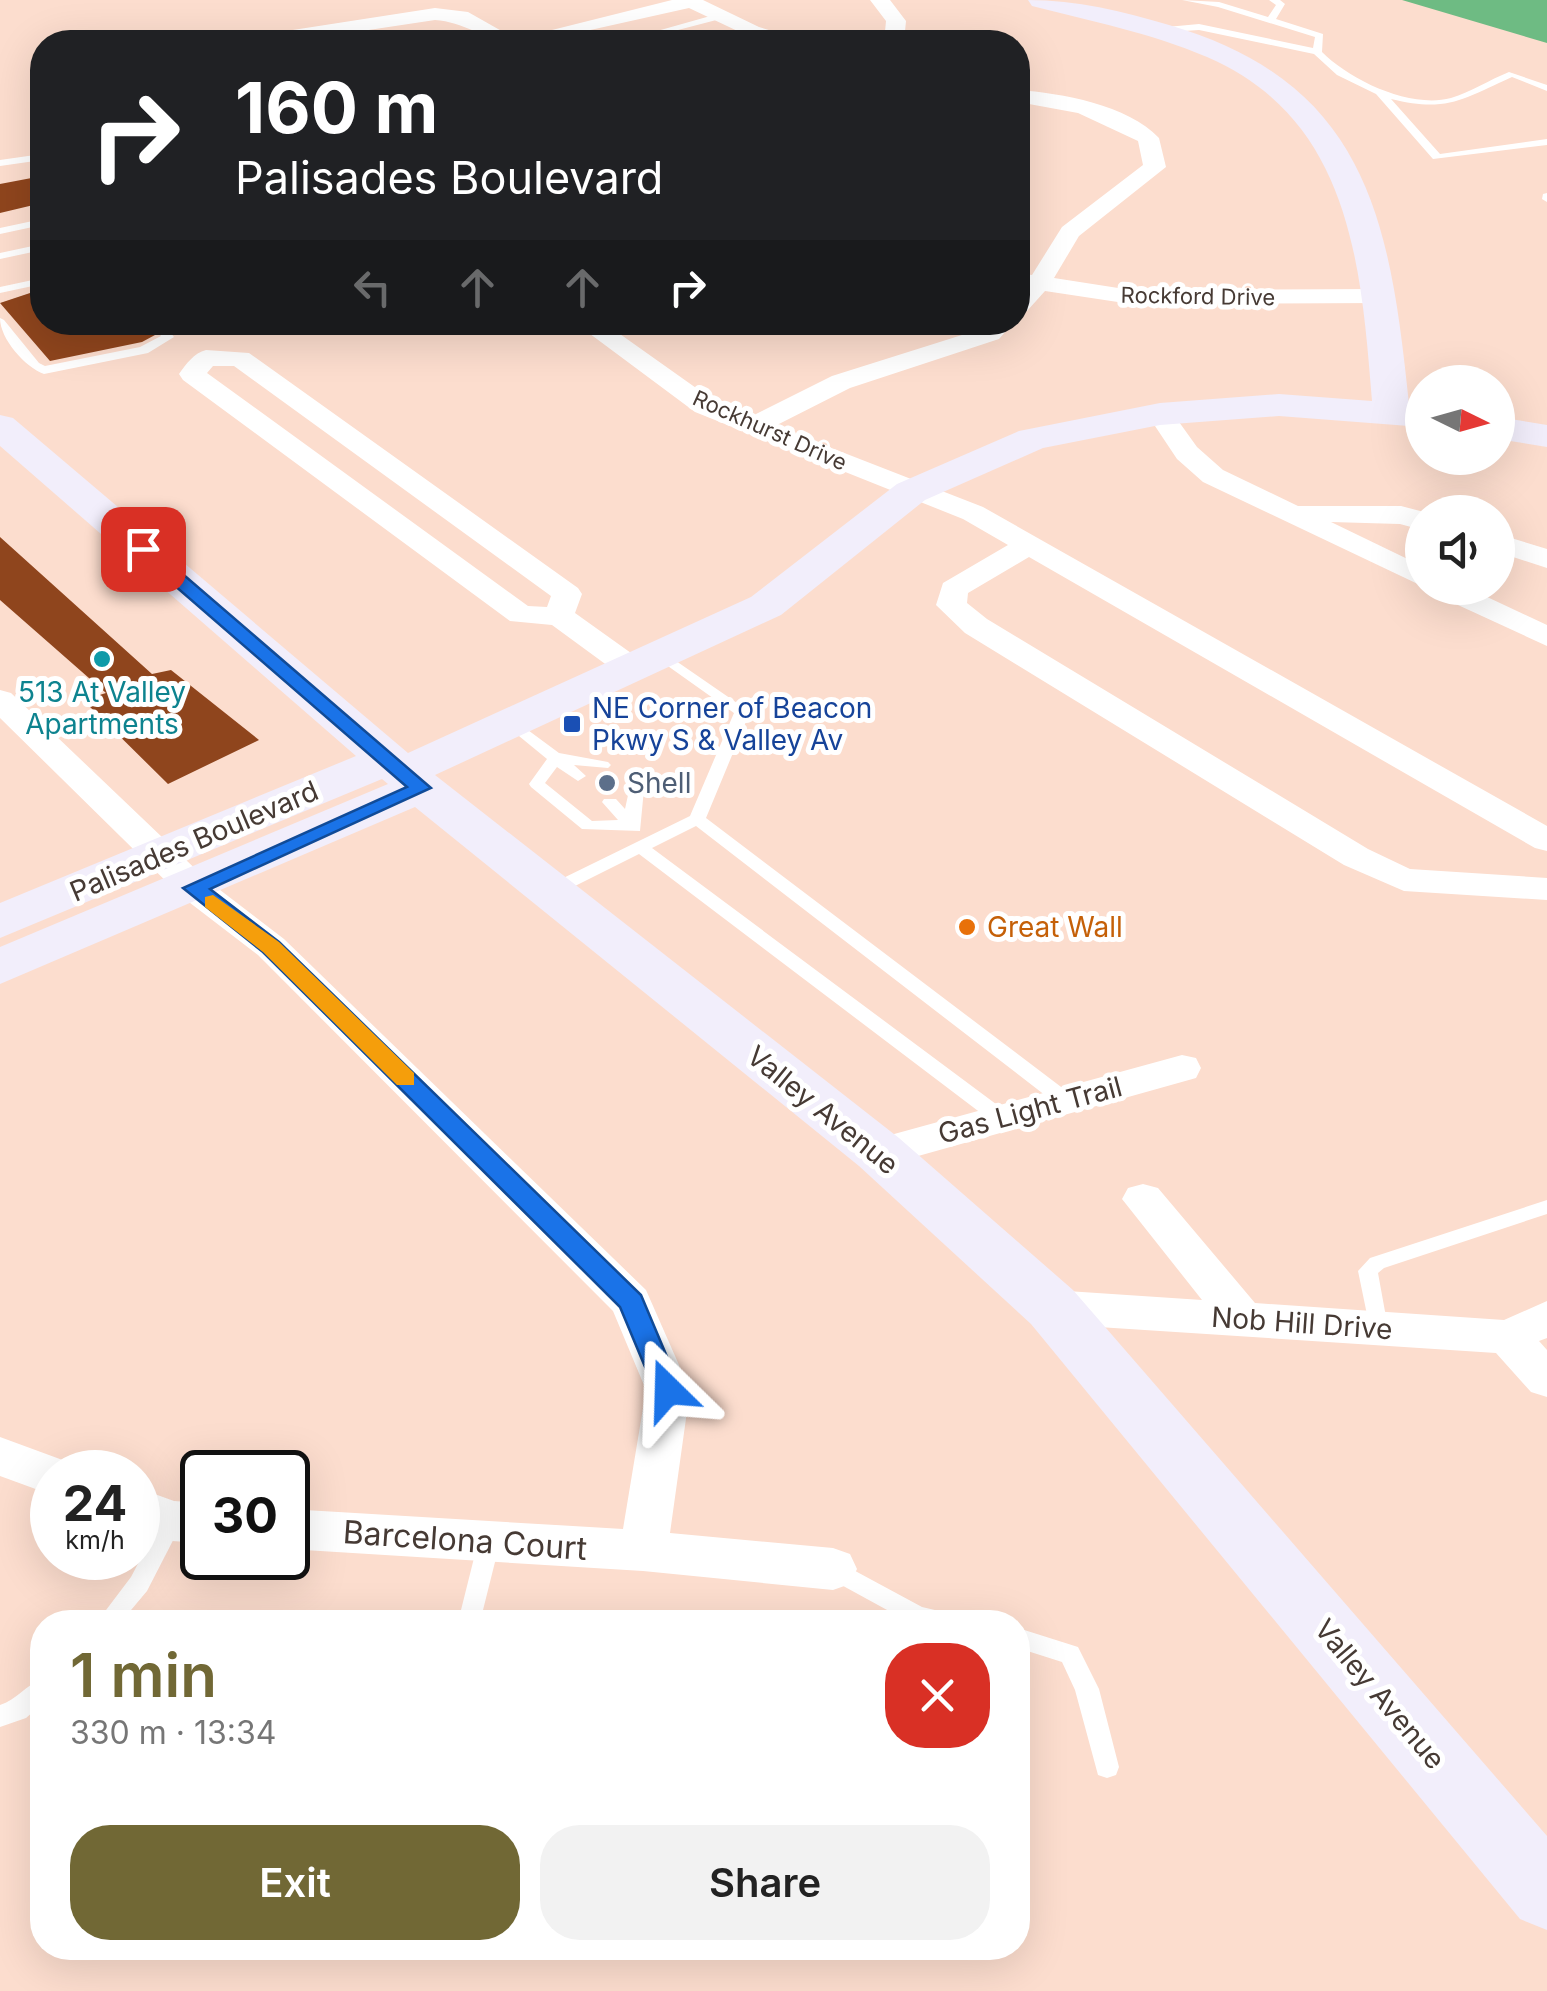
<!DOCTYPE html>
<meta charset="utf-8">
<style>
:root{--surface:#fff;--page:#f2f2f2;--text:#222;--muted:#767676;--accent:#716835}
body{margin:0;font-family:Inter,sans-serif;background:var(--page);color:var(--text);height:100vh;display:flex;flex-direction:column;font-size:38px;white-space:nowrap}
*{box-sizing:border-box;margin:0}
p{font-size:32px;color:var(--muted)}
.icon{flex:none;width:55px;height:55px;fill:none;stroke:currentColor;stroke-width:2;stroke-linecap:round;stroke-linejoin:round}
.map{position:relative;flex:1;overflow:hidden}
.panel{position:absolute;left:30px;top:1610px;width:1000px;height:350px;display:flex;flex-direction:column;background:var(--surface);border-radius:40px;box-shadow:0 10px 40px #0002}
.panel>*{flex:none}
.top-card{position:absolute;left:30px;top:30px;width:1000px;height:305px;border-radius:40px;box-shadow:0 10px 40px #0002;background:#202124;color:#fff;overflow:hidden}
.needle{width:65px;rotate:95deg}
.controls{position:absolute;left:1405px;top:365px;display:grid;gap:20px}
.controls a{display:grid;place-items:center;width:110px;height:110px;border-radius:50%;background:var(--surface);box-shadow:0 10px 40px #0002;font-size:50px}
.speed{position:absolute;left:30px;top:1450px;display:flex;gap:20px;font-size:50px;font-weight:700;text-align:center}
.speed>*{display:grid;place-content:center;width:130px;height:130px;border-radius:50%;background:var(--surface);box-shadow:0 10px 40px #0002;line-height:1}
.speed small{font-size:25px;font-weight:400}
.speed .limit{border:5px solid #111;border-radius:15px;background:#fff;color:#111}
.pin{position:absolute;display:grid;place-items:center;width:85px;height:85px;color:#fff;margin:-42px;border-radius:20px;box-shadow:0 5px 15px #0006}
.me{position:absolute;width:110px;margin:-55px;rotate:338deg;stroke-linejoin:round;filter:drop-shadow(0 0 8px #0008)}
.turn{display:flex;align-items:center;gap:35px;height:210px;padding:0 40px;font-size:45px}
.turn .icon{width:130px;height:130px;stroke-width:2.5}
.turn b{display:block;font-size:70px;line-height:85px}
.lanes{display:flex;align-items:center;height:95px;padding:0 40px;background:#0003;justify-content:center;gap:50px;direction:ltr}
.lanes .off{opacity:.35}
.round{display:grid;place-items:center;flex:none;width:105px;height:105px;border-radius:40px;background:var(--page)}
.summary{display:flex;align-items:center;justify-content:space-between;height:170px;padding:0 40px}
h1{font-size:60px;font-weight:600;line-height:75px;color:var(--accent)}
.primary-button{display:flex;gap:20px;margin-top:auto;padding:20px 40px}
.primary-button a{flex:1;height:115px;border-radius:40px;background:var(--accent);color:#fff;font-size:40px;font-weight:600;line-height:115px;text-align:center}
.primary-button a+a{background:var(--page);color:var(--text)}
.map>svg:first-child{display:block}
.forest{fill:#6ebb83}
.building{fill:#8f451d}
.lines{fill:none;stroke-linecap:round;stroke-linejoin:round}
.lane{fill:#fff;fill-rule:evenodd}
.street{fill:#fff;fill-rule:evenodd}
.secondary{fill:#f2eefb;fill-rule:evenodd}
.route{fill:#1a73e8;stroke:#114b97;stroke-width:2.5}
.slow{fill:#f59e0b}
.culture-dot{fill:#0f9aa8;stroke:#fff;stroke-width:4}
.transit-dot{fill:#1a4fb4;stroke:#fff;stroke-width:4}
.service-dot{fill:#5c6f8a;stroke:#fff;stroke-width:4}
.food-dot{fill:#e8710a;stroke:#fff;stroke-width:4}
.labels{text-anchor:middle;dominant-baseline:central;stroke-width:10;stroke-linejoin:round;paint-order:stroke}
.far-street-label{font-size:22px;fill:#463a34;stroke:#fff}
.culture-label{font-size:28px;fill:#0d838f;stroke:#fff}
.transit-label{font-size:28px;fill:#164399;stroke:#fff;text-anchor:start}
.service-label{font-size:28px;fill:#4e5e75;stroke:#fff;text-anchor:start}
.street-label{font-size:28px;fill:#463a34;stroke:#fff}
.food-label{font-size:28px;fill:#c56008;stroke:#fff;text-anchor:start}
.near-street-label{font-size:32px;fill:#463a34;stroke:#fff}
</style>
<div class="map">
<svg width="1547" height="1991" viewBox="0 0 1547 1991">
<rect width="100%" height="100%" fill="#fcddce"/>
<path class="forest" d="M 1402,0 L 1547,0 L 1547,43 Z"/>
<path class="building" d="M 42,176 L 42,203 L 0,213 L 0,184 Z
M 42,289 L 42,322 L 146,322 L 155,335 L 142,342 L 50,361 L 0,303 Z
M 0,537 L 152,674 L 171,670 L 259,740 L 168,784 L 83,700 L 106,693 L 0,600 Z"/>
<g class="lines">
<path class="lane" d="M 1182,0 L 1219,2 L 1268,17 L 1276,5 L 1269,0 L 1280,0 L 1285,4 L 1276,19 L 1323,34 L 1322,52 C 1350,80 1410,109 1451,98 C 1471,92 1489,80 1509,72 L 1547,85 L 1547,91 L 1512,77 C 1463,99 1447,113 1391,99 L 1440,154 L 1547,139 L 1547,145 L 1433,159 L 1376,94 L 1337,75 L 1314,54 L 1199,30 L 1153,33 L 1151,31 L 1156,28 L 1199,24 L 1313,48 L 1315,37 L 1218,7 Z
M 721,13 L 724,18 L 632,42 L 618,42 Z
M 42,154 L 42,160 L 0,166 L 0,160 Z
M 1547,193 L 1547,202 L 1542,199 L 1543,194 Z
M 42,219 L 42,225 L 0,234 L 0,228 Z
M 42,244 L 42,250 L 0,259 L 0,253 Z
M 42,278 L 42,284 L 0,293 L 0,287 Z
M 0,318 L 4,320 L 39,363 L 45,366 L 140,347 L 161,336 L 150,322 L 162,322 L 174,337 L 148,353 L 44,374 C 25,367 0,339 0,318 Z
M 663,652 L 750,712 L 706,818 L 1073,1096 L 1075,1101 L 1073,1106 L 1059,1106 L 696,826 L 652,848 L 1008,1113 L 1010,1118 L 1008,1123 L 994,1123 L 639,854 L 559,894 L 547,894 L 545,890 L 547,886 L 690,816 L 734,713 L 658,659 L 656,656 Z
M 513,719 L 559,753 L 608,762 L 611,765 L 608,768 L 574,765 L 586,776 L 578,781 L 557,767 L 545,783 L 592,821 L 618,820 L 602,802 L 604,799 L 616,799 L 625,809 L 630,786 L 642,786 L 644,789 L 640,831 L 582,829 L 531,787 L 529,784 L 547,759 L 508,727 L 505,724 Z
M 1547,1200 L 1547,1214 L 1384,1268 L 1378,1273 L 1388,1328 L 1385,1334 L 1378,1336 L 1371,1334 L 1358,1271 L 1370,1258 Z
M 172,1512 L 180,1514 L 183,1521 L 147,1591 L 121,1622 L 97,1622 L 131,1577 L 164,1514 Z
M 489,1533 L 497,1535 L 500,1542 L 480,1622 L 458,1622 L 478,1542 L 481,1535 Z
M 833,1559 L 922,1607 L 956,1615 L 959,1622 L 909,1622 L 825,1576 L 822,1569 L 825,1562 Z
M 1018,1628 L 1078,1647 L 1099,1689 L 1119,1767 L 1116,1775 L 1107,1778 L 1098,1775 L 1075,1690 L 1062,1662 L 1018,1648 Z
M 42,1679 L 42,1704 L 26,1718 L 0,1727 L 0,1705 C 16,1700 26,1685 42,1679 Z"/>
<path class="street" d="M 672,0 L 703,0 L 759,27 L 810,42 L 777,42 L 746,35 L 689,8 L 550,39 L 540,33 Z
M 870,0 L 890,0 L 906,21 L 904,42 L 884,42 L 886,21 Z
M 435,8 L 468,12 L 521,42 C 489,44 467,22 435,20 L 289,42 L 244,42 L 254,36 Z
M 1018,90 C 1061,93 1128,105 1159,138 L 1166,167 L 1079,236 L 1054,278 L 1131,290 L 1381,289 L 1393,296 L 1381,303 L 1131,304 L 1045,291 L 1027,311 L 1018,313 L 1022,288 L 1018,287 L 1018,273 L 1032,275 L 1062,227 L 1143,165 L 1138,141 L 1078,113 L 1018,102 Z
M 574,322 L 603,322 L 713,400 L 752,416 L 832,376 L 981,329 L 987,322 L 1014,322 L 999,339 L 850,388 L 775,426 L 983,507 L 1547,826 L 1547,851 L 1535,848 L 1029,557 L 968,593 L 967,603 L 987,619 L 1368,849 L 1410,869 L 1547,878 L 1547,900 L 1404,891 L 1344,865 L 965,633 L 936,605 L 943,583 L 1008,545 L 963,519 L 695,412 Z
M 206,350 L 249,353 L 578,588 L 582,594 L 575,613 L 645,663 L 650,670 L 645,677 L 623,677 L 552,625 L 510,621 L 183,380 L 179,374 C 186,364 194,353 206,350 ZM 213,366 L 234,366 L 551,596 L 547,607 L 528,606 L 207,373 Z
M 1160,406 L 1169,408 L 1197,447 L 1223,470 L 1298,506 L 1401,506 L 1424,512 L 1422,530 L 1400,524 L 1331,522 L 1422,566 L 1422,586 L 1203,482 L 1177,459 L 1147,414 Z
M 1498,534 L 1547,549 L 1547,568 L 1498,552 Z
M 1430,588 L 1468,588 L 1547,625 L 1547,646 L 1434,594 Z
M 0,690 L 11,693 L 207,880 L 284,939 L 646,1290 L 690,1390 L 670,1533 L 833,1548 L 850,1554 L 857,1569 L 850,1584 L 833,1590 L 643,1571 L 288,1549 L 288,1509 L 623,1529 L 646,1390 L 613,1311 L 258,955 L 181,896 L 0,718 Z
M 1182,1055 L 1196,1058 L 1201,1068 L 1196,1078 L 879,1167 L 865,1162 L 859,1152 L 865,1142 Z
M 1143,1184 L 1158,1188 L 1255,1303 L 1504,1320 L 1547,1301 L 1547,1338 L 1539,1341 L 1547,1350 L 1547,1397 L 1531,1392 L 1496,1353 L 1052,1324 L 1037,1319 L 1030,1307 L 1037,1295 L 1052,1290 L 1202,1300 L 1122,1199 L 1128,1188 Z
M 0,1437 L 68,1462 L 73,1472 L 52,1472 L 52,1495 L 0,1476 Z
M 138,1488 L 174,1501 L 202,1503 L 202,1543 L 172,1541 L 138,1528 Z"/>
<path class="secondary" d="M 1028,0 C 1077,0 1122,11 1169,25 C 1368,83 1390,221 1409,404 L 1422,405 L 1422,427 L 1279,416 L 1160,425 L 1043,448 L 925,500 L 781,615 L 435,775 L 899,1138 L 1073,1290 L 1547,1836 L 1547,1930 L 1520,1919 L 1031,1324 L 859,1166 L 415,807 L 0,984 L 0,947 L 388,784 L 382,779 L 0,938 L 0,903 L 356,756 L 0,446 L 0,415 L 13,418 L 408,753 L 751,597 L 897,484 L 1019,431 L 1160,403 L 1279,394 L 1372,401 C 1361,265 1351,119 1207,57 C 1151,33 1091,21 1032,6 Z
M 1498,417 L 1547,425 L 1547,447 L 1498,439 Z"/>
</g>
<path class="route" d="M 137,545 L 149,545 L 431,788 L 210,889 L 279,942 L 641,1295 L 681,1390 L 677,1398 L 658,1398 L 620,1307 L 263,952 L 183,888 L 407,787 L 137,553 Z"/>
<path class="slow" d="M 213,895 L 279,942 L 414,1073 L 414,1085 L 397,1085 L 263,952 L 205,907 L 205,897 Z"/>
<circle class="culture-dot" cx="102" cy="659" r="10"/>
<rect class="transit-dot" x="562" y="714" width="20" height="20" rx="5"/>
<circle class="service-dot" cx="607" cy="783" r="10"/>
<circle class="food-dot" cx="967" cy="927" r="10"/>
<g class="labels">
<g class="far-street-label">
<text transform="translate(1198 296) rotate(1)">Rockford Drive</text>
<text transform="translate(770 430) rotate(24)">Rockhurst Drive</text>
</g>
<g class="culture-label">
<text x="102" y="692">513 At Valley<tspan x="102" dy="32">Apartments</tspan></text>
</g>
<g class="transit-label">
<text x="592" y="708">NE Corner of Beacon<tspan x="592" dy="32">Pkwy S &amp; Valley Av</tspan></text>
</g>
<g class="service-label">
<text x="627" y="783">Shell</text>
</g>
<g class="street-label">
<text transform="translate(194 841) rotate(-23)">Palisades Boulevard</text>
<text transform="translate(823 1110) rotate(39)">Valley Avenue</text>
<text transform="translate(1030 1110) rotate(-15)">Gas Light Trail</text>
<text transform="translate(1302 1323) rotate(4)">Nob Hill Drive</text>
<text transform="translate(1380 1694) rotate(50)">Valley Avenue</text>
</g>
<g class="food-label">
<text x="987" y="927">Great Wall</text>
</g>
<g class="near-street-label">
<text transform="translate(465 1540) rotate(4)">Barcelona Court</text>
</g>
</g>
</svg>
<div class="controls">
<a><svg class="needle" viewBox="-14 -14 28 28"><path d="M0-13l5 13h-10z" fill="#e53935"/><path d="M0 13l5-13h-10z" fill="#767676"/></svg></a>
<a><svg class="icon" aria-label="sound" viewBox="0 0 24 24"><path d="M4 9h4l5-4v14l-5-4H4zM17 9q2 3 0 6"/></svg></a>
</div>
<div class="speed"><div>24<small>km/h</small></div><div class="limit">30</div></div>
<div class="pin" style="left:143px;top:549px;background:#d93025"><svg class="icon" aria-label="arrive" viewBox="0 0 24 24"><path d="M6 21V4h12l-3 4 3 4H6"/></svg></div>
<svg class="me" style="left:668px;top:1390px" viewBox="-20 -20 40 40"><path d="M0-17L14 15 0 8-14 15z" fill="#1a73e8" stroke="#fff" stroke-width="4"/></svg>
<div class="top-card">
<div class="turn"><svg class="icon" aria-label="right" viewBox="0 0 24 24"><path d="M7 20v-9h11M14 6l5 5-5 5"/></svg><div><b>160 m</b>Palisades Boulevard</div></div>
<div class="lanes"><svg class="icon off" aria-label="left" viewBox="0 0 24 24"><path d="M17 20v-9H6M10 6l-5 5 5 5"/></svg><svg class="icon off" aria-label="ahead" viewBox="0 0 24 24"><path d="M12 20V5M6 11l6-6 6 6"/></svg><svg class="icon off" aria-label="ahead" viewBox="0 0 24 24"><path d="M12 20V5M6 11l6-6 6 6"/></svg><svg class="icon" aria-label="right" viewBox="0 0 24 24"><path d="M7 20v-9h11M14 6l5 5-5 5"/></svg></div>
</div>
<section class="panel">
<div class="summary"><div><h1>1 min</h1><p>330 m · 13:34</p></div><a class="round" style="background:#d93025;color:#fff"><svg class="icon" aria-label="close" viewBox="0 0 24 24"><path d="M6 6l12 12M18 6L6 18"/></svg></a></div>
<div class="primary-button"><a>Exit</a><a>Share</a></div>
</section>
</div>
